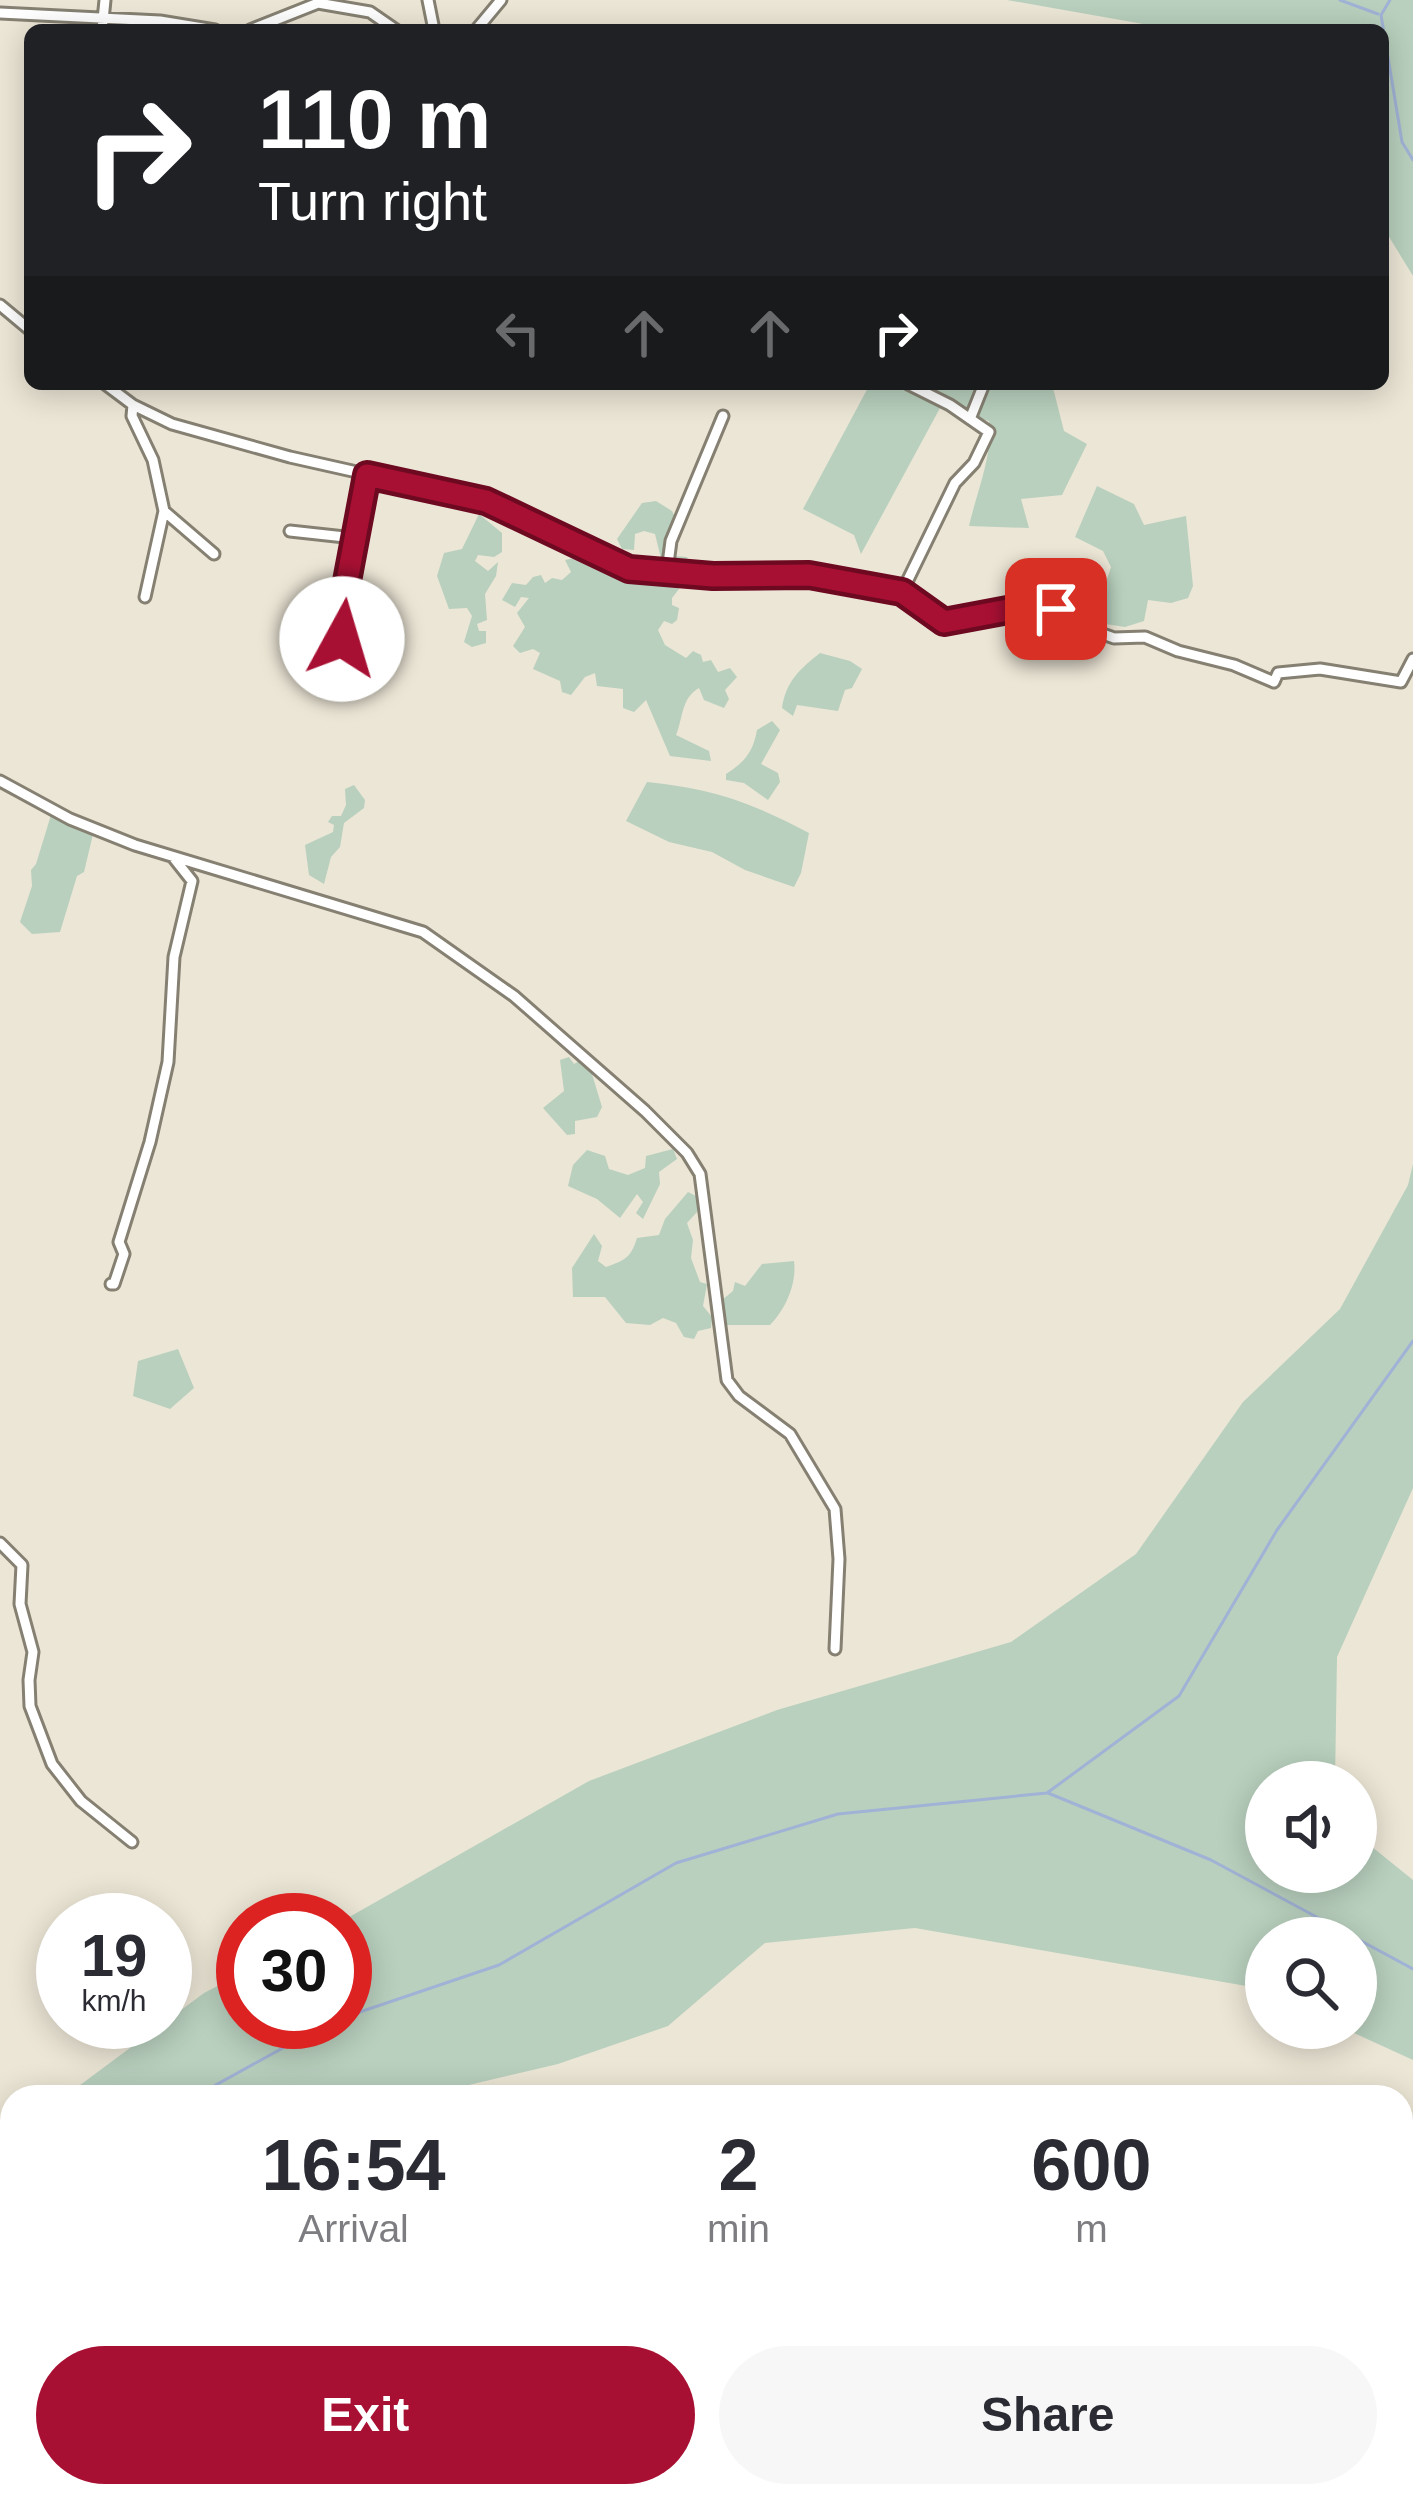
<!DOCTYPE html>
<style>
:root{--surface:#fff;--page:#f7f7f7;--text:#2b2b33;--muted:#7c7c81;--accent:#a81033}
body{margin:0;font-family:Arial,sans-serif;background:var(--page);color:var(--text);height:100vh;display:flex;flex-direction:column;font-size:45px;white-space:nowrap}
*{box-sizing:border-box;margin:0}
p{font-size:39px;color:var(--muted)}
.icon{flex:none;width:66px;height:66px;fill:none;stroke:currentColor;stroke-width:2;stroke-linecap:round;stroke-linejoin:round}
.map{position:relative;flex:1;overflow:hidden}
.details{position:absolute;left:0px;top:2085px;width:1413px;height:423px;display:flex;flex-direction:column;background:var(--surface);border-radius:36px 36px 0 0;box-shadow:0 6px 30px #0003}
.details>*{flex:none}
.banner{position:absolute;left:24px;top:24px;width:1365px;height:366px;border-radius:18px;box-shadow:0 6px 30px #0003;background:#202124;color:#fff;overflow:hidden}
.fabs{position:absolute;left:1245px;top:1761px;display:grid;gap:24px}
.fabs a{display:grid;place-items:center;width:132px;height:132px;border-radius:50%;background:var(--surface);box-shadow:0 6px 30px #0003;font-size:60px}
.speed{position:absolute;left:36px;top:1893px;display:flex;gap:24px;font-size:60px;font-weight:700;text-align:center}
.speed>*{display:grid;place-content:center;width:156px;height:156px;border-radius:50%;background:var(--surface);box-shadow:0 6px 30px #0003;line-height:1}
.speed small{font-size:30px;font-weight:400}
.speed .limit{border:18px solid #d22;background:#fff;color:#111}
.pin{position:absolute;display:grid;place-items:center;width:102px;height:102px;color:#fff;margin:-51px;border-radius:24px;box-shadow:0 6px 18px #0006}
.me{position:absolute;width:132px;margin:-66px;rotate:6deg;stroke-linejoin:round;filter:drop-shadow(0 0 9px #0008)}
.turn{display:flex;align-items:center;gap:42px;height:252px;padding:0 36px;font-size:54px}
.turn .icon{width:156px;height:156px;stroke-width:2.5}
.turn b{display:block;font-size:84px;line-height:102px}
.lanes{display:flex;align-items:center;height:114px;padding:0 36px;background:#0003;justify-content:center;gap:60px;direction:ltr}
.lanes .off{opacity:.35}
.eta{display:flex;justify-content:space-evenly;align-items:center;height:204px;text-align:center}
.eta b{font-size:72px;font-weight:700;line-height:84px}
.cta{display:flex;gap:24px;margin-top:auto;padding:24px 36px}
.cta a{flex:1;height:138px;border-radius:72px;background:var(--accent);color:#fff;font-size:48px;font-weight:700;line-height:138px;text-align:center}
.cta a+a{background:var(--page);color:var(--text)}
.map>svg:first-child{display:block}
.green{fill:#b9d0be}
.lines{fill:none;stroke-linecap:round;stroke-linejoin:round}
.stream{stroke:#a0b2d5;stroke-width:3}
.minor-casing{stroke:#858072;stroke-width:15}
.minor{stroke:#fff;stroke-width:9}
.route-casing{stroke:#6d0a21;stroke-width:30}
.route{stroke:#a81033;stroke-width:21}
</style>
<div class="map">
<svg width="1413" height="2507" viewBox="0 0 1413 2507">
<rect width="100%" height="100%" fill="#ece6d6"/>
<path class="green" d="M 1007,0 L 1413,0 L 1413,276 L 1383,227 L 1383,30 L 1177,30 Z
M 870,384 L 1052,384 L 1064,431 L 1087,444 L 1062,495 L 1021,499 L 1029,528 L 969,526 C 977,491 993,456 989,421 L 940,408 L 861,554 L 854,535 L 803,509 Z
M 1097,486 L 1134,504 L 1144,525 L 1186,516 L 1193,586 L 1188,598 L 1171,603 L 1148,600 L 1144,621 L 1125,627 L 1093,622 L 1111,567 L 1103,551 L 1075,537 Z
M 656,501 L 672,511 L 677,521 L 670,533 L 677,544 L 675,556 L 687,557 L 693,571 L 672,598 L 672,605 L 679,608 L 677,620 L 672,624 L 664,621 L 658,630 L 665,645 L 686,658 L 693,651 L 701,655 L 703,662 L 711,660 L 718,672 L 730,668 L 737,677 L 725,690 L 729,699 L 724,708 L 704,700 L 699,688 C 681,698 683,719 676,735 L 709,751 L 711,761 L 670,756 L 646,700 L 634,712 L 623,708 L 623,689 L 597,686 L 595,673 L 585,677 L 571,695 L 562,692 L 560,681 L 533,669 L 540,653 L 533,649 L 520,653 L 513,646 L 525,627 L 517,613 L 529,598 L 521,597 L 515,607 L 502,600 L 512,583 L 526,585 L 533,577 L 541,575 L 545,583 L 552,578 L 562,580 L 571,572 L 565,560 C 605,548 618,581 651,584 L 664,571 L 655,534 L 644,531 L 635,534 L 634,550 L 622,549 L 617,539 L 642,503 Z
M 479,514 L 502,533 L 502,552 L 494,557 L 478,555 L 475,561 L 488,571 L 498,562 L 496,576 L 485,594 L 487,620 L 477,624 L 479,631 L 486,631 L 486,643 L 472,647 L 464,642 L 472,616 L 467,608 L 449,609 L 437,576 L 444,553 L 462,549 Z
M 820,653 L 850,661 L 862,669 L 852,688 L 845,690 L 838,711 L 797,705 L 793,716 L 782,708 C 786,681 800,669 820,653 Z
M 772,721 L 780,730 L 761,764 L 778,773 L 780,782 L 768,800 L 744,783 L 726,780 L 726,774 C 745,762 753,752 757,730 Z
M 647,782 C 714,789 750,802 809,833 L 801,873 L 794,887 L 745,870 L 712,852 L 669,842 L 626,821 Z
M 354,785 L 365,800 L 364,808 L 344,823 L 340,847 L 331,857 L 324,884 L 309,875 L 305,845 L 333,832 L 334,825 L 328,822 L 332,816 L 341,816 L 346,805 L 345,789 Z
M 51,815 L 94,830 L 84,872 L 77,876 L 60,932 L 32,934 L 20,922 L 32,886 L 31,870 L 36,864 Z
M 569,1057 L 574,1064 L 581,1060 L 589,1064 L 602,1107 L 597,1117 L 575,1121 L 575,1134 L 567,1135 L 543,1108 L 564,1091 L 560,1060 Z
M 673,1149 L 677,1159 L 659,1172 L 660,1184 L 643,1219 L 636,1213 L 643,1202 L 637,1194 L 620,1218 L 597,1199 L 568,1186 L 573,1165 L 587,1150 L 605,1156 L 609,1169 L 628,1175 L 645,1168 L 646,1156 Z
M 1413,1164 L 1413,1488 L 1337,1657 L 1335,1782 L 1266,1782 L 1266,1872 L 1356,1872 L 1356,1834 L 1413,1880 L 1413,2060 L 1343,2028 L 1356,2028 L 1356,1938 L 1266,1938 L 1266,1993 L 1252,1987 L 915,1928 L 765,1943 L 668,2026 L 558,2064 L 418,2097 L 64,2097 L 204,1993 L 243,1973 L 243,2022 L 345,2022 L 344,1920 L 589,1781 L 777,1710 L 1011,1642 L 1136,1554 L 1243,1402 L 1340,1309 L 1408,1185 Z
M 688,1192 L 700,1198 L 697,1212 L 687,1223 L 693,1240 L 691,1258 L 700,1282 L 707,1284 L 703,1306 L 712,1317 L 711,1328 L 698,1331 L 694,1339 L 684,1337 L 676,1323 L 663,1318 L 650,1325 L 626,1323 L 605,1297 L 573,1297 L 572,1268 L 594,1234 L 602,1246 L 598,1261 L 606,1267 C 626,1260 631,1257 637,1238 L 659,1235 L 665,1219 Z
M 794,1261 C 797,1283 786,1309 770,1325 L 727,1325 L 720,1308 L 722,1300 L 733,1291 L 735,1282 L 745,1286 L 762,1264 Z
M 178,1349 L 194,1388 L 170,1409 L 133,1396 L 138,1361 Z
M 12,2132 L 12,2321 L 0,2328 L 0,2136 Z"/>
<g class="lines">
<path class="stream" d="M 1340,0 L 1378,14
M 1390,0 L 1381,15 L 1402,142 L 1413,160
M 1048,1793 L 1211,1860 L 1413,1969
M 345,2017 L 499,1965 L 676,1863 L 838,1814 L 1047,1793 L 1179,1696 L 1277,1530 L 1413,1341
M 194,2097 L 330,2022
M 0,2237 L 12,2233"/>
<g class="minor-casing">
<path id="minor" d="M 428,0 L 434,30
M 0,13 L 160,21 L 215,30
M 102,30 L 105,0
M 250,30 L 318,3 L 370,12 L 396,30
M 476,30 L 501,0
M 0,305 L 30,330
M 105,384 L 133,405 L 172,424 L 290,457 L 486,501 L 622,567 L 713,576 L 809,575 L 902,592 L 944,622 L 1048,607 L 1089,629 L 1114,638 L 1145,637 L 1178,651 L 1234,665 L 1274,682 L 1278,673 L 1320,669 L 1401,682 L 1413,659
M 133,405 L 132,416 L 153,460 L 164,511 L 145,597
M 970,419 L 984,384
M 367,475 L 339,628 L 349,651 L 370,662
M 164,511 L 214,554
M 290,531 L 354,538
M 667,571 L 671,541 L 723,416
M 902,592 L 955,483 L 974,463 L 989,432 L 950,405 L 908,384
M 0,781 L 70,819 L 135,845 L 423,932 L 514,996 L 645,1111 L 687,1153 L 700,1174 L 727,1380 L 739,1396 L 790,1434 L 835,1509 L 839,1559 L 835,1649
M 111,1284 L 114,1284 L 124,1254 L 119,1242 L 150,1142 L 168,1062 L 174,957 L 192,881 L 173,857
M 0,1543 L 22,1565 L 20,1604 L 33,1652 L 29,1680 L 30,1706 L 52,1764 L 81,1801 L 132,1842"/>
</g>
<use href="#minor" class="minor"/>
</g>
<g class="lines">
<g class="route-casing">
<path id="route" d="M 342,639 L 341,613 L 367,475 L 486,501 L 629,569 L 713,576 L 809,575 L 902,592 L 944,622 L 1024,607 L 1056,609"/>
</g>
<use href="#route" class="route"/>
</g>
</svg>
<div class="fabs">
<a><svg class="icon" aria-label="sound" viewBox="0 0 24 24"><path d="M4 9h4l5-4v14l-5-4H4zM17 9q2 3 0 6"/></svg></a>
<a><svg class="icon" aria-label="search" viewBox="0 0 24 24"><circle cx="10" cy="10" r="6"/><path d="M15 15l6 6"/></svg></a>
</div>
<div class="speed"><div>19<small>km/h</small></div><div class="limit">30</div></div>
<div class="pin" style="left:1056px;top:609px;background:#d93025"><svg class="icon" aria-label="arrive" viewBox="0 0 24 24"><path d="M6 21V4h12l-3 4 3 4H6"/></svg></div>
<svg class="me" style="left:342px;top:639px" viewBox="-20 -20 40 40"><circle r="19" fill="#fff"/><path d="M0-13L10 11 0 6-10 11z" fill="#a81033"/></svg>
<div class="banner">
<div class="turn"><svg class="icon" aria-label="right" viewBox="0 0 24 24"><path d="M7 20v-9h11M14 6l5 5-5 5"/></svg><div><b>110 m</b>Turn right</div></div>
<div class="lanes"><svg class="icon off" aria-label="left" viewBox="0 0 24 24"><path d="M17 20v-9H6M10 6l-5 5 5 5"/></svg><svg class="icon off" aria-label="ahead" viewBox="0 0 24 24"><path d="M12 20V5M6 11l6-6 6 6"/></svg><svg class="icon off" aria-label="ahead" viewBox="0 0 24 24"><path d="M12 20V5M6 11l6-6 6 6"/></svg><svg class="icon" aria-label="right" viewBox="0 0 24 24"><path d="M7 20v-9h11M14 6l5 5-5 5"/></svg></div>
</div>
<section class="details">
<div class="eta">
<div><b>16:54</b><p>Arrival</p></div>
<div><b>2</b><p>min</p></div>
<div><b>600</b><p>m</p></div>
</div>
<div class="cta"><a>Exit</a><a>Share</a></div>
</section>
</div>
